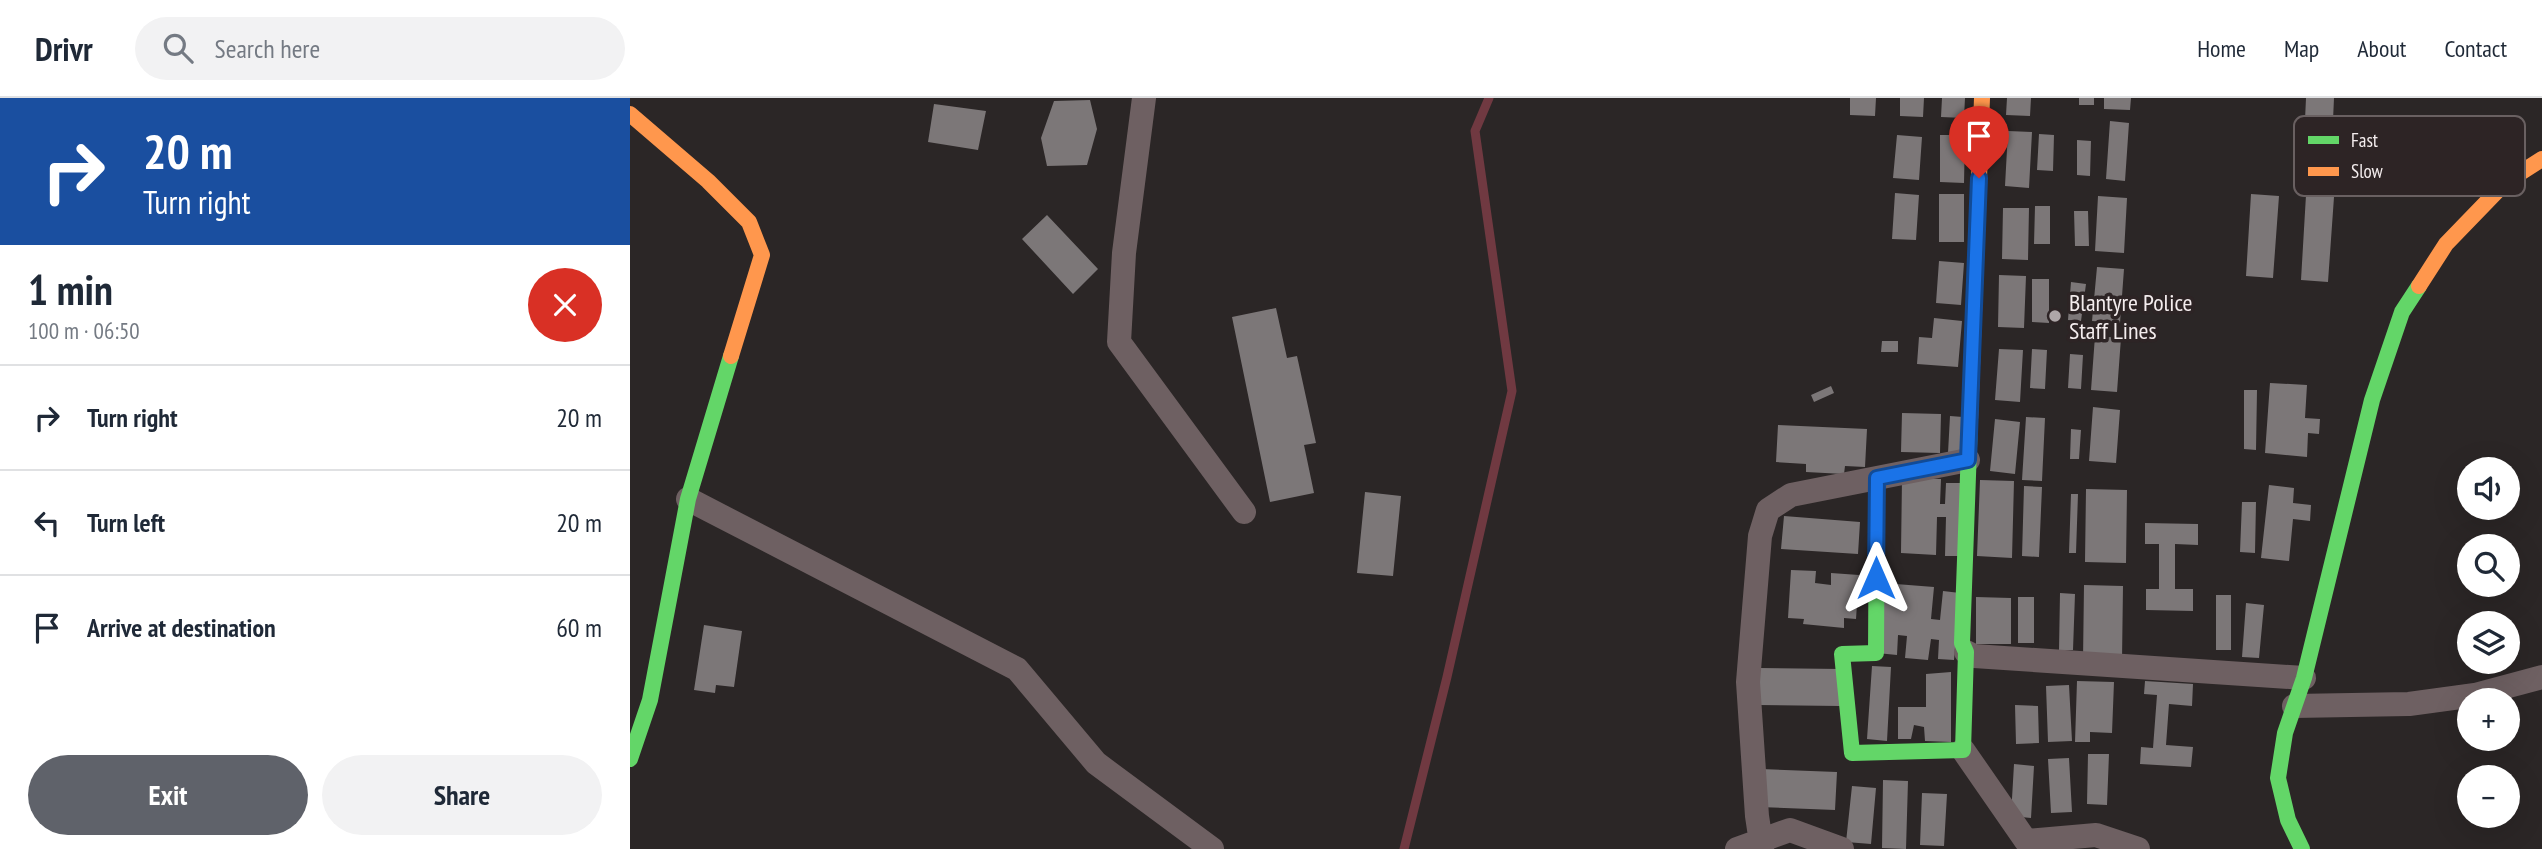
<!DOCTYPE html>
<meta charset="utf-8">
<style>
:root{--surface:#fff;--page:#f2f2f3;--text:#1f2937;--muted:#747a83;--line:#e0e1e3;--accent:#5f626a}
body{margin:0;font-family:"PT Sans Narrow",sans-serif;background:var(--page);color:var(--text);height:100vh;display:flex;flex-direction:column;font-size:26px;white-space:nowrap}
*{box-sizing:border-box;margin:0}
p{font-size:23px;color:var(--muted)}
.icon{flex:none;width:38px;height:38px;fill:none;stroke:currentColor;stroke-width:2;stroke-linecap:round;stroke-linejoin:round}
.map{position:relative;flex:1;overflow:hidden}
.side{display:flex;flex-direction:column;background:var(--surface);width:630px}
.side>*{flex:none}
.banner{background:#1a4fa0;color:#fff;overflow:hidden}
.controls{position:absolute;left:1827px;top:359px;display:grid;gap:14px}
.controls a{display:grid;place-items:center;width:63px;height:63px;border-radius:50%;background:var(--surface);box-shadow:0 7px 28px #0002;font-size:35px}
.pin{position:absolute;display:grid;place-items:center;width:60px;height:60px;color:#fff;margin:-72px -30px;border-radius:50% 50% 50% 0;rotate:-45deg;box-shadow:0 0 7px #0007}
.pin .icon{rotate:45deg}
.me{position:absolute;width:77px;margin:-38px;rotate:0deg;stroke-linejoin:round;filter:drop-shadow(0 0 5px #0008)}
.turn{display:flex;align-items:center;gap:24px;height:147px;padding:0 28px;font-size:32px}
.turn .icon{width:91px;height:91px;stroke-width:2.5}
.turn b{display:block;font-size:49px;line-height:60px}
.round{display:grid;place-items:center;flex:none;width:74px;height:74px;border-radius:37px;background:var(--page)}
.summary{display:flex;align-items:center;justify-content:space-between;height:119px;padding:0 28px}
h1{font-size:42px;font-weight:700;line-height:52px}
.primary-button{display:flex;gap:14px;margin-top:auto;padding:14px 28px}
.primary-button a{flex:1;height:80px;border-radius:42px;background:var(--accent);color:#fff;font-size:28px;font-weight:700;line-height:80px;text-align:center}
.primary-button a+a{background:var(--page);color:var(--text)}
ul{padding:0;list-style:none}
li{display:flex;align-items:center;gap:21px;height:105px;padding:0 28px;border-top:2px solid var(--line)}
li div{flex:1}
li b{display:block;font-size:26px}
li em{font-style:normal}
header{display:flex;align-items:center;gap:42px;box-sizing:border-box;height:98px;padding:0 35px;background:var(--surface);border-bottom:2px solid var(--line)}
header strong{font-size:33px}
nav{display:flex;gap:38px;margin-inline-start:auto;font-size:24px}
.search{width:490px;height:63px;background:var(--page);display:flex;align-items:center;gap:18px;box-sizing:border-box;padding:0 24px;border-radius:38px;color:var(--muted);font-size:26px}
main{display:flex;flex:1;min-height:0}
.map>svg:first-child{display:block}
.lines{fill:none;stroke-linecap:round;stroke-linejoin:round}
.stream{stroke:#703941;stroke-width:9}
.building{fill:#7c7778}
.street{stroke:#6e6062;stroke-width:24}
.fast{stroke:#63d668;stroke-width:16}
.slow{stroke:#ff974d;stroke-width:16}
.route-casing{stroke:#114b97;stroke-width:18}
.route{stroke:#1a73e8;stroke-width:12}
.poi-dot{fill:#aea7a8;stroke:#2d2425;stroke-width:2.5}
.labels{text-anchor:middle;dominant-baseline:central;stroke-width:7;stroke-linejoin:round;paint-order:stroke}
.poi-label{font-size:24px;fill:#f4edee;stroke:#2d2425;text-anchor:start}
.key{fill:#2d2425;stroke:#696061;stroke-width:2}
.key-label{font-size:19px;fill:#f4edee}
</style>
<header>
<strong>Drivr</strong>
<div class="search"><svg class="icon" aria-label="search" viewBox="0 0 24 24"><circle cx="10" cy="10" r="6"/><path d="M15 15l6 6"/></svg>Search here</div>
<nav><a>Home</a><a>Map</a><a>About</a><a>Contact</a></nav>
</header>
<main>
<section class="side">
<div class="banner">
<div class="turn"><svg class="icon" aria-label="right" viewBox="0 0 24 24"><path d="M7 20v-9h11M14 6l5 5-5 5"/></svg><div><b>20 m</b>Turn right</div></div>
</div>
<div class="summary"><div><h1>1 min</h1><p>100 m · 06:50</p></div><a class="round" style="background:#d93025;color:#fff"><svg class="icon" aria-label="close" viewBox="0 0 24 24"><path d="M6 6l12 12M18 6L6 18"/></svg></a></div>
<ul>
<li><svg class="icon" aria-label="right" viewBox="0 0 24 24"><path d="M7 20v-9h11M14 6l5 5-5 5"/></svg><div><b>Turn right</b></div><em>20 m</em></li>
<li><svg class="icon" aria-label="left" viewBox="0 0 24 24"><path d="M17 20v-9H6M10 6l-5 5 5 5"/></svg><div><b>Turn left</b></div><em>20 m</em></li>
<li><svg class="icon" aria-label="arrive" viewBox="0 0 24 24"><path d="M6 21V4h12l-3 4 3 4H6"/></svg><div><b>Arrive at destination</b></div><em>60 m</em></li>
</ul>
<div class="primary-button"><a>Exit</a><a>Share</a></div>
</section>
<div class="map">
<svg width="1912" height="751" viewBox="0 0 1912 751">
<rect width="100%" height="100%" fill="#2b2626"/>
<g class="lines">
<path class="stream" d="M 774,751 L 817,579 L 882,293 L 845,33 L 859,0"/>
</g>
<path class="building" d="M 1220,0 L 1246,0 L 1245,18 L 1220,17 Z
M 1270,0 L 1294,0 L 1293,19 L 1270,18 Z
M 1312,0 L 1335,0 L 1334,20 L 1311,19 Z
M 1377,0 L 1401,0 L 1400,18 L 1376,17 Z
M 1449,0 L 1464,0 L 1464,7 L 1449,7 Z
M 1474,0 L 1501,0 L 1500,12 L 1474,11 Z
M 1676,0 L 1704,0 L 1701,67 L 1673,66 Z
M 460,2 L 467,31 L 457,67 L 417,68 L 411,40 L 424,3 Z
M 304,6 L 356,13 L 348,52 L 298,44 Z
M 1480,23 L 1499,25 L 1495,83 L 1476,81 Z
M 1378,33 L 1402,34 L 1399,90 L 1375,88 Z
M 1409,36 L 1424,37 L 1423,73 L 1407,72 Z
M 1267,37 L 1292,39 L 1289,82 L 1263,80 Z
M 1310,37 L 1335,37 L 1334,85 L 1310,84 Z
M 1447,42 L 1461,43 L 1460,78 L 1447,77 Z
M 1265,95 L 1289,97 L 1286,142 L 1262,141 Z
M 1309,96 L 1334,96 L 1334,144 L 1309,144 Z
M 1621,96 L 1649,98 L 1643,180 L 1616,178 Z
M 1676,97 L 1704,99 L 1698,184 L 1671,182 Z
M 1468,98 L 1497,100 L 1494,155 L 1465,153 Z
M 1405,108 L 1420,108 L 1420,146 L 1404,146 Z
M 1373,110 L 1399,110 L 1398,162 L 1372,161 Z
M 1444,113 L 1458,113 L 1459,148 L 1445,148 Z
M 417,117 L 468,171 L 443,196 L 392,141 Z
M 1309,163 L 1334,165 L 1331,207 L 1306,205 Z
M 1467,169 L 1494,171 L 1490,225 L 1462,223 Z
M 1369,177 L 1396,178 L 1394,230 L 1368,229 Z
M 1402,181 L 1419,181 L 1419,225 L 1402,224 Z
M 1441,184 L 1456,186 L 1451,223 L 1438,222 Z
M 646,210 L 657,260 L 667,258 L 686,345 L 674,347 L 684,395 L 640,404 L 602,219 Z
M 1304,220 L 1332,223 L 1328,269 L 1287,266 L 1289,239 L 1302,240 Z
M 1465,238 L 1491,240 L 1487,294 L 1461,292 Z
M 1252,243 L 1268,243 L 1268,254 L 1251,254 Z
M 1369,251 L 1393,252 L 1390,304 L 1365,302 Z
M 1402,251 L 1417,252 L 1415,291 L 1400,290 Z
M 1440,256 L 1453,257 L 1451,291 L 1438,290 Z
M 1640,285 L 1677,287 L 1675,320 L 1690,321 L 1689,336 L 1678,335 L 1677,359 L 1635,355 Z
M 1201,288 L 1204,295 L 1184,304 L 1181,297 Z
M 1614,292 L 1627,292 L 1626,352 L 1614,351 Z
M 1463,309 L 1490,312 L 1486,365 L 1459,363 Z
M 1272,315 L 1311,316 L 1310,355 L 1271,354 Z
M 1320,318 L 1333,319 L 1331,355 L 1318,355 Z
M 1396,319 L 1415,320 L 1412,383 L 1392,382 Z
M 1365,321 L 1390,324 L 1385,376 L 1360,373 Z
M 1148,327 L 1237,331 L 1235,369 L 1215,368 L 1214,376 L 1176,374 L 1176,366 L 1146,364 Z
M 1441,331 L 1451,332 L 1449,361 L 1440,361 Z
M 1272,380 L 1311,381 L 1310,406 L 1315,406 L 1316,385 L 1333,385 L 1332,458 L 1315,458 L 1316,419 L 1307,419 L 1306,457 L 1271,455 Z
M 1350,382 L 1384,383 L 1382,460 L 1347,458 Z
M 1639,387 L 1664,390 L 1663,405 L 1681,407 L 1680,423 L 1663,421 L 1659,463 L 1631,460 Z
M 1394,388 L 1412,389 L 1409,459 L 1392,458 Z
M 1456,391 L 1497,392 L 1496,465 L 1455,464 Z
M 735,394 L 771,398 L 763,478 L 727,475 Z
M 1441,396 L 1448,396 L 1446,455 L 1439,455 Z
M 1612,404 L 1626,404 L 1625,455 L 1610,454 Z
M 1154,418 L 1230,424 L 1228,456 L 1151,451 Z
M 1515,425 L 1568,426 L 1568,447 L 1545,446 L 1545,491 L 1563,491 L 1563,513 L 1516,512 L 1516,491 L 1529,491 L 1529,446 L 1515,446 Z
M 1161,472 L 1186,473 L 1185,485 L 1201,487 L 1201,475 L 1229,477 L 1226,521 L 1214,520 L 1214,530 L 1173,526 L 1174,521 L 1158,520 Z
M 1253,485 L 1304,489 L 1301,521 L 1310,522 L 1313,493 L 1330,495 L 1324,562 L 1308,561 L 1309,542 L 1301,541 L 1298,562 L 1275,560 L 1277,538 L 1268,537 L 1267,557 L 1247,555 Z
M 1454,487 L 1493,488 L 1492,562 L 1453,562 Z
M 1430,495 L 1445,496 L 1443,552 L 1429,552 Z
M 1586,497 L 1601,497 L 1601,552 L 1586,552 Z
M 1346,499 L 1381,500 L 1381,546 L 1346,546 Z
M 1388,499 L 1404,499 L 1404,545 L 1388,545 Z
M 1616,505 L 1634,507 L 1629,560 L 1612,559 Z
M 74,527 L 112,533 L 104,589 L 86,587 L 85,595 L 64,592 Z
M 1242,568 L 1261,569 L 1257,643 L 1237,641 Z
M 1129,570 L 1211,571 L 1210,608 L 1128,607 Z
M 1321,574 L 1321,644 L 1295,643 L 1294,629 L 1284,627 L 1281,641 L 1268,641 L 1268,609 L 1296,609 L 1296,576 Z
M 1447,583 L 1484,584 L 1482,635 L 1460,634 L 1460,644 L 1445,644 Z
M 1515,583 L 1563,586 L 1562,608 L 1539,606 L 1536,647 L 1563,649 L 1561,669 L 1510,666 L 1511,649 L 1523,650 L 1527,597 L 1514,596 Z
M 1439,587 L 1442,643 L 1418,644 L 1416,588 Z
M 1385,607 L 1408,608 L 1409,645 L 1386,646 Z
M 1458,656 L 1479,656 L 1477,707 L 1457,706 Z
M 1439,660 L 1442,714 L 1421,715 L 1418,661 Z
M 1384,666 L 1404,668 L 1401,720 L 1381,718 Z
M 1131,671 L 1207,674 L 1205,712 L 1129,709 Z
M 1253,682 L 1278,683 L 1276,751 L 1252,750 Z
M 1222,688 L 1246,690 L 1241,746 L 1216,744 Z
M 1292,695 L 1317,696 L 1314,748 L 1290,747 Z"/>
<g class="lines">
<path class="street" d="M 514,0 L 494,155 L 489,244 L 614,414
M 58,401 L 387,571 L 466,665 L 582,751
M 1336,554 L 1344,558 L 1674,580
M 1664,608 L 1779,606 L 1845,597 L 1912,579
M 1333,652 L 1396,743 L 1466,737 L 1508,751
M 1107,751 L 1160,732 L 1212,751
M 1132,751 L 1127,718 L 1118,584 L 1130,438 L 1138,412 L 1161,397 L 1338,362"/>
<path class="fast" d="M 1247,380 L 1246,555 L 1212,556 L 1222,655 L 1333,652 L 1336,554 L 1332,545 L 1340,322
M 0,661 L 20,602 L 58,401 L 101,258
M 1672,751 L 1658,722 L 1648,680 L 1655,635 L 1674,580 L 1742,302 L 1772,214 L 1789,188"/>
<path class="slow" d="M 0,16 L 78,83 L 119,124 L 132,157 L 101,258
M 1789,188 L 1816,146 L 1876,84 L 1912,61
M 1340,322 L 1352,0"/>
</g>
<g class="lines">
<g class="route-casing">
<path id="route" d="M 1246,480 L 1247,380 L 1338,362 L 1349,80"/>
</g>
<use href="#route" class="route"/>
</g>
<circle class="poi-dot" cx="1425" cy="218" r="7"/>
<g class="labels">
<g class="poi-label">
<text x="1439" y="204">Blantyre Police<tspan x="1439" dy="28">Staff Lines</tspan></text>
</g>
</g>
<rect x="1664" y="18" width="231" height="80" rx="10" class="key"/>
<rect x="1678" y="38" width="31" height="8" fill="#63d668"/>
<rect x="1678" y="69" width="31" height="9" fill="#ff974d"/>
<g class="key-label">
<text x="1721" y="49">Fast</text>
<text x="1721" y="80">Slow</text>
</g>
</svg>
<div class="controls">
<a><svg class="icon" aria-label="sound" viewBox="0 0 24 24"><path d="M4 9h4l5-4v14l-5-4H4zM17 9q2 3 0 6"/></svg></a>
<a><svg class="icon" aria-label="search" viewBox="0 0 24 24"><circle cx="10" cy="10" r="6"/><path d="M15 15l6 6"/></svg></a>
<a><svg class="icon" aria-label="layers" viewBox="0 0 24 24"><path d="M12 4l9 5-9 5-9-5zM3 14l9 5 9-5"/></svg></a>
<a>+</a>
<a>−</a>
</div>
<div class="pin" style="left:1349px;top:80px;background:#d93025"><svg class="icon" aria-label="arrive" viewBox="0 0 24 24"><path d="M6 21V4h12l-3 4 3 4H6"/></svg></div>
<svg class="me" style="left:1246px;top:480px" viewBox="-20 -20 40 40"><path d="M0-17L14 15 0 8-14 15z" fill="#1a73e8" stroke="#fff" stroke-width="4"/></svg>
</div>
</main>
